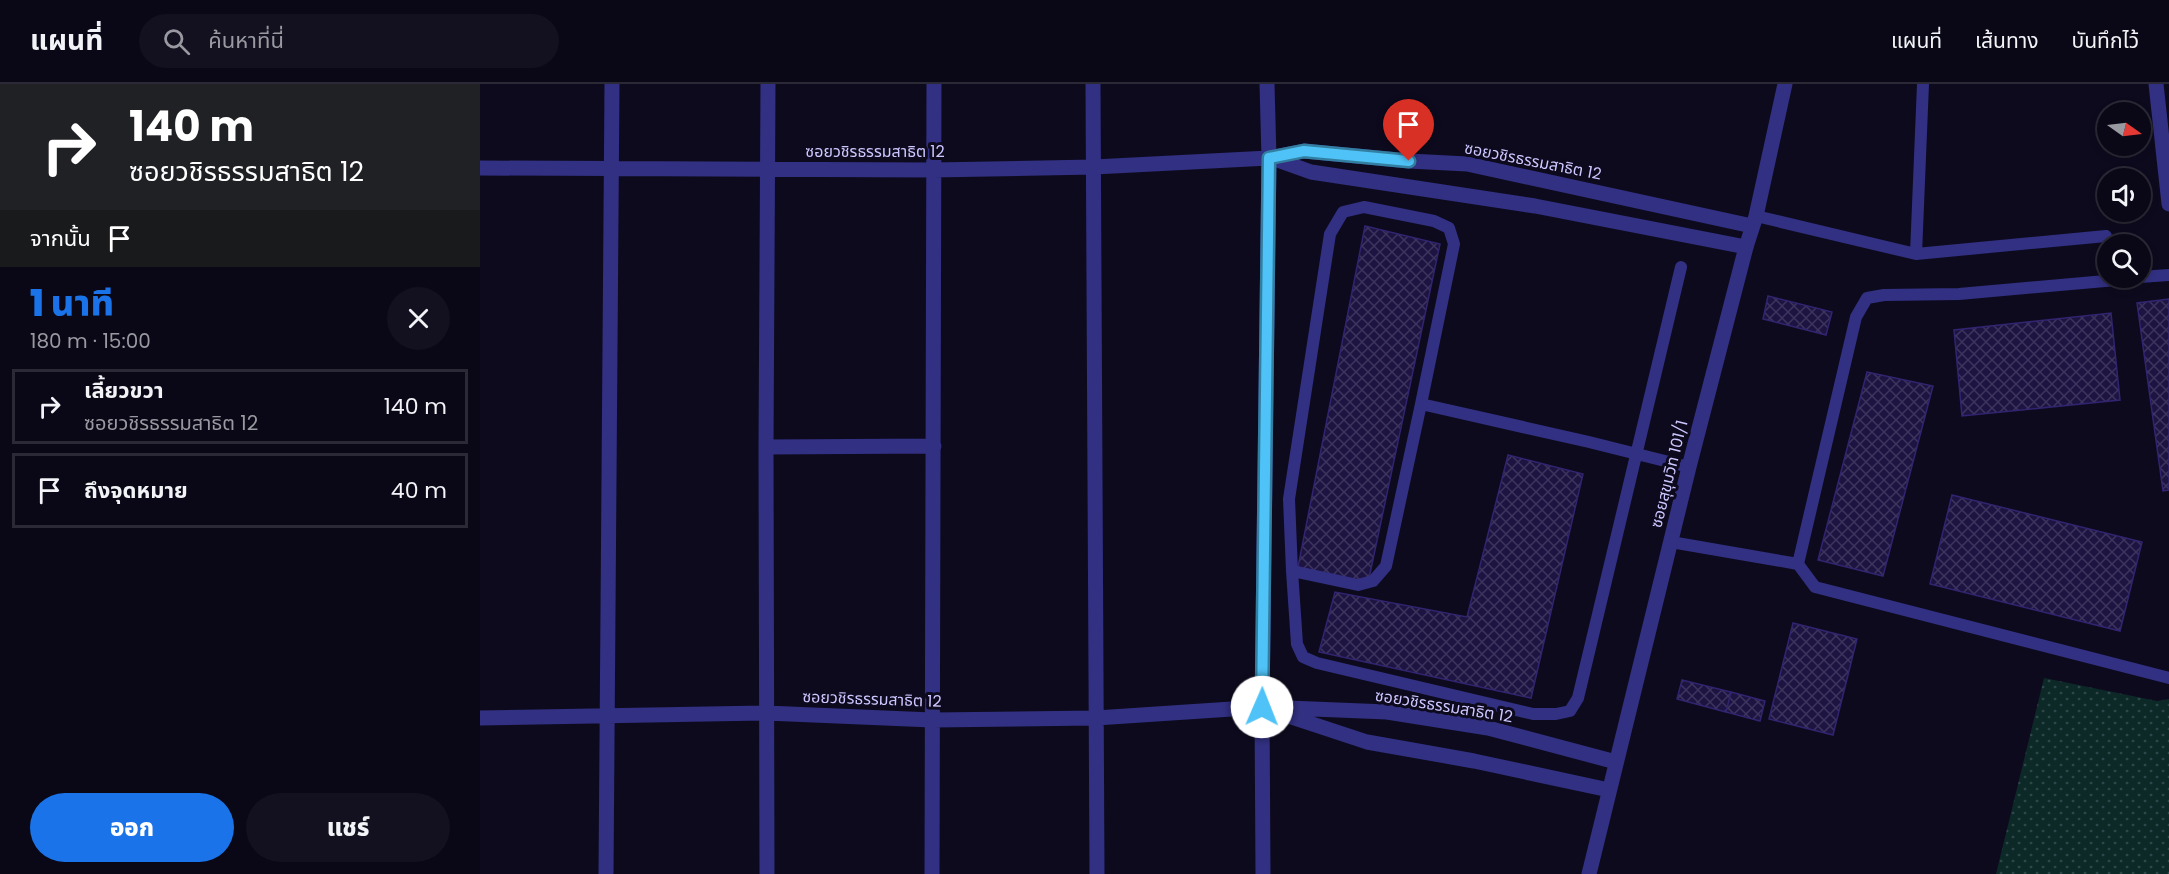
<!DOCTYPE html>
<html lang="th">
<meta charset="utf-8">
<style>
:root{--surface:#0a0816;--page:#13111f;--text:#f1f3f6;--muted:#999aa1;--line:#2a2935;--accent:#1a73e8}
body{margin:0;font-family:Poppins,"Noto Sans Thai",sans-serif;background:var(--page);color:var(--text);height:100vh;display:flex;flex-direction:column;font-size:22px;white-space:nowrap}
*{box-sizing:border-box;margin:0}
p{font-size:20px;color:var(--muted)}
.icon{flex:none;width:33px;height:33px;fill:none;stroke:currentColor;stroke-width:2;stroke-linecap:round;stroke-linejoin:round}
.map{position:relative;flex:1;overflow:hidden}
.side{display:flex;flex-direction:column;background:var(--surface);width:480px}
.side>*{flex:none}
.banner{background:#202124;color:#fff;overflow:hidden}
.needle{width:39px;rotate:104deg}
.tools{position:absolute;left:1617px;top:18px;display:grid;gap:12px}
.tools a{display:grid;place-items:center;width:54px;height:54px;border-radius:50%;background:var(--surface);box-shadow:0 3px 9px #0003,0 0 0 2px var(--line);font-size:30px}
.pin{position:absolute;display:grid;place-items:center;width:51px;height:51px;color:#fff;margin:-62px -26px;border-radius:50% 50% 50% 0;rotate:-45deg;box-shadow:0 0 6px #0007}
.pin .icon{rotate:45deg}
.me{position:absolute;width:66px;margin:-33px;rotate:1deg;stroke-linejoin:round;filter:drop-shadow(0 0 4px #0008)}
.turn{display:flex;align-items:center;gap:21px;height:126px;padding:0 30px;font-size:27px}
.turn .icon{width:78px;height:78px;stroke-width:2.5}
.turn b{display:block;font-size:42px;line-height:51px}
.then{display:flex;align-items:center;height:57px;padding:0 30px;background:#0003;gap:12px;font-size:22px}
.round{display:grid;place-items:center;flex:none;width:63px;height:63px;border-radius:32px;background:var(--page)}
.headline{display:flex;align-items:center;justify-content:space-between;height:102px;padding:0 30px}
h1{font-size:36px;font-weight:800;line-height:45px;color:var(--accent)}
.primary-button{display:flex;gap:12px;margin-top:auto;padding:12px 30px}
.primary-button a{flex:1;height:69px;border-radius:36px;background:var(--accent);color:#fff;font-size:24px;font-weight:800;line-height:69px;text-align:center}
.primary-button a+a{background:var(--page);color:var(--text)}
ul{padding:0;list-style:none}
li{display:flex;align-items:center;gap:18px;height:75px;margin:0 12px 9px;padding:0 18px;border:3px solid var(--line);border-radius:0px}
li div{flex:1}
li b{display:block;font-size:22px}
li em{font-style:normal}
header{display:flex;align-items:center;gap:36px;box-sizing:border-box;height:84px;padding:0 30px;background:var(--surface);border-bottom:2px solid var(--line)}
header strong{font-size:28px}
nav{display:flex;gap:33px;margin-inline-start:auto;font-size:21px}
.search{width:420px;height:54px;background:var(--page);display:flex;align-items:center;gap:15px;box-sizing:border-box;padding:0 21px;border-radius:33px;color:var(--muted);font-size:22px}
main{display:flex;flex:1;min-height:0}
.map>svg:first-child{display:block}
.grass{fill:url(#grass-dots)}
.building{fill:url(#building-cross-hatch);stroke:#322470;stroke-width:1.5}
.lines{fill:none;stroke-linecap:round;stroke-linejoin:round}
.service{stroke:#323082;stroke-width:12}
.minor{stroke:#323082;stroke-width:15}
.tertiary{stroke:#323082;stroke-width:15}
.route-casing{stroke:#337fa1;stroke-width:15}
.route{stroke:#4fc3f7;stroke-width:10}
.labels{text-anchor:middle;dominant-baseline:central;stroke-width:6;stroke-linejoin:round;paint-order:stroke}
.street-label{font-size:16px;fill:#cdc7ff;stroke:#0d0a1e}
</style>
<header>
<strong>แผนที่</strong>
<div class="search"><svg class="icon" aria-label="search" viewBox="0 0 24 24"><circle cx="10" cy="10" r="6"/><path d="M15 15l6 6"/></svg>ค้นหาที่นี่</div>
<nav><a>แผนที่</a><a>เส้นทาง</a><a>บันทึกไว้</a></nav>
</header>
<main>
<section class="side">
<div class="banner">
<div class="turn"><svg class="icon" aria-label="right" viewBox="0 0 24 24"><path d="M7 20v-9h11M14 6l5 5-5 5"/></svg><div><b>140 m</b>ซอยวชิรธรรมสาธิต 12</div></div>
<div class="then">จากนั้น<svg class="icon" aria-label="arrive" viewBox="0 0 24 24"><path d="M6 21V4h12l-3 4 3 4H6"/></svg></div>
</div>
<div class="headline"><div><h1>1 นาที</h1><p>180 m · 15:00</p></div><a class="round"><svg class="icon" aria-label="close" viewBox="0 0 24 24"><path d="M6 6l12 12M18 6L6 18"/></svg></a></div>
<ul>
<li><svg class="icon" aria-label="right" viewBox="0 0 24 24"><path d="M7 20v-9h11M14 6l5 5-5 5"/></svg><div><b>เลี้ยวขวา</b><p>ซอยวชิรธรรมสาธิต 12</p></div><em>140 m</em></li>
<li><svg class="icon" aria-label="arrive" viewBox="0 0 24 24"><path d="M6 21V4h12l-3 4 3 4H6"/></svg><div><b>ถึงจุดหมาย</b></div><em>40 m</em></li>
</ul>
<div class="primary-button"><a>ออก</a><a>แชร์</a></div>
</section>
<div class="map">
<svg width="1689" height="790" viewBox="0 0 1689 790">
<defs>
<pattern id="grass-dots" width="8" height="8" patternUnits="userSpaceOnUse" patternTransform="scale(1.5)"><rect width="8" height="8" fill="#0c2928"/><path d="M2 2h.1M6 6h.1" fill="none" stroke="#2e4748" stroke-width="1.8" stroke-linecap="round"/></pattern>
<pattern id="building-cross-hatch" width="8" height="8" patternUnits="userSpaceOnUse" patternTransform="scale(1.5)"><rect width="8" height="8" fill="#1d1441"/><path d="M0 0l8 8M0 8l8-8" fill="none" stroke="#3d355e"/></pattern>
</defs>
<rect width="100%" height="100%" fill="#0d0a1e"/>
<path class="grass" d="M 1564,594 L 1677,617 L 1689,615 L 1689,790 L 1516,790 Z"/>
<path class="building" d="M 885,142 L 960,160 L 888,499 L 818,483 Z
M 1288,212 L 1352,228 L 1346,251 L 1283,235 Z
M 1689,215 L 1689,406 L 1683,407 L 1657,219 Z
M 1631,229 L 1640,316 L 1482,332 L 1474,246 Z
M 1387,288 L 1453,302 L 1403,492 L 1338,476 Z
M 1028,371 L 1103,390 L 1051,614 L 839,568 L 855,508 L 987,533 Z
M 1472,411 L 1662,458 L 1640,547 L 1450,500 Z
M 1313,539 L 1377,555 L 1353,651 L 1289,635 Z
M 1202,596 L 1251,608 L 1246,628 L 1197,615 Z
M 1251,608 L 1285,617 L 1280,637 L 1246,628 Z"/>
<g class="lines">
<path class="service" d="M 1276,132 L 1436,170 L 1626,152
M 1436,170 L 1443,0
M 1660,193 L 1689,191
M 1659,194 L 1479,210 L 1404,211 L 1387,214 L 1376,233 L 1318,480 L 1335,503 L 1689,594
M 941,320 L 974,160 L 969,144 L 954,137 L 884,123 L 863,128 L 850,150 L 809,415 L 812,487 L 878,501 L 893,497 L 906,482 L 941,320 L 1109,358 L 1209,383
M 1191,458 L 1318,480
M 812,487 L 817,560 L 823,573 L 837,579 L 1053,630 L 1076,630 L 1090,627 L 1098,614 L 1201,183"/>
<path class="minor" d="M 613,0 L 617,790
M 1676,0 L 1689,120
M 792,74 L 831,88 L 1055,122 L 1266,163
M 0,84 L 453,86 L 614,83 L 789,74 L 824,67 L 929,77 L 987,80 L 1272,142
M 286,363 L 454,362
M 799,629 L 887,658 L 994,677 L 1129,706
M 0,634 L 286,629 L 452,636 L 616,634 L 782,623 L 907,628 L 1008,644 L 1136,678
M 126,790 L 132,0
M 287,790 L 286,363 L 288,0
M 452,790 L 454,0
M 783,790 L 782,623 L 789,74 L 787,0"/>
<path class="tertiary" d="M 1109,790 L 1209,383 L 1266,163 L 1276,132 L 1305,0"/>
</g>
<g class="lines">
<g class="route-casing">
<path id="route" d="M 782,623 L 789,74 L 824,67 L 929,77"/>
</g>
<use href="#route" class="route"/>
</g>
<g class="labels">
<g class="street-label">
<text x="395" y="67">ซอยวชิรธรรมสาธิต 12</text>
<text transform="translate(1053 77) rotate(11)">ซอยวชิรธรรมสาธิต 12</text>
<text transform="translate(1189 390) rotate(-76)">ซอยสุขุมวิท 101/1</text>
<text transform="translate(392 615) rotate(2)">ซอยวชิรธรรมสาธิต 12</text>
<text transform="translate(964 622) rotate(9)">ซอยวชิรธรรมสาธิต 12</text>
</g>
</g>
</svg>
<div class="tools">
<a><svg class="needle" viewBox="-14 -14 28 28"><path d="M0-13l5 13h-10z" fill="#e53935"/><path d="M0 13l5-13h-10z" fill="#999aa1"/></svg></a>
<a><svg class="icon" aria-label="sound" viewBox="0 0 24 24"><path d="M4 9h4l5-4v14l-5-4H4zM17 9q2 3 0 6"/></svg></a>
<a><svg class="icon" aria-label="search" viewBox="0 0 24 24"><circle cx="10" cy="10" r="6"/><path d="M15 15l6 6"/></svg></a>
</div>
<div class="pin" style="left:929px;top:77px;background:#d93025"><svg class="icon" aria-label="arrive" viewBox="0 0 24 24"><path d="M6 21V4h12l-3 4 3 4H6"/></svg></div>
<svg class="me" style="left:782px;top:623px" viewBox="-20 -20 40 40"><circle r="19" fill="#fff"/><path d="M0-13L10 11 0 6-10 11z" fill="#4fc3f7"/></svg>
</div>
</main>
